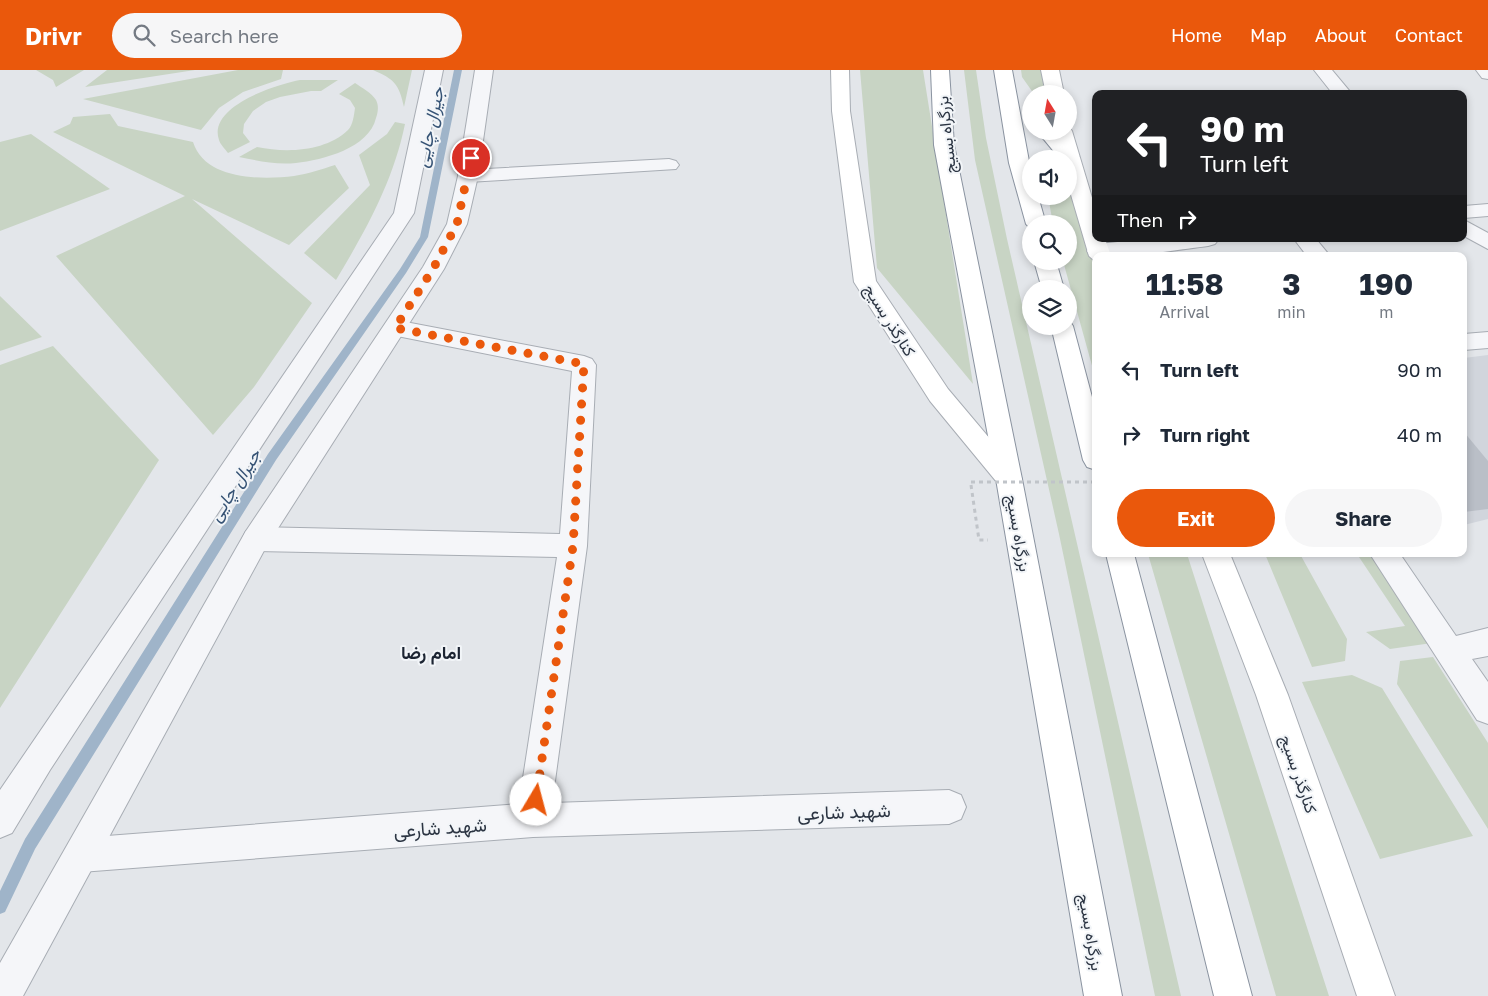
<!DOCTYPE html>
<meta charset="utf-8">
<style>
:root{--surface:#fff;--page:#f6f6f7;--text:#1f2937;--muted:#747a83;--accent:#ea580c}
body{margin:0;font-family:"Golos Text",Vazirmatn,sans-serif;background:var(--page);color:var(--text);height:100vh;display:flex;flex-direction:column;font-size:19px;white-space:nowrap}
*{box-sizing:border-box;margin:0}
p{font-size:16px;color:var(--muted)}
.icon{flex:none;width:28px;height:28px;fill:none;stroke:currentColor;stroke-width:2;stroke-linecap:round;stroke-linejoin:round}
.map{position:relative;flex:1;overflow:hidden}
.side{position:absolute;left:1092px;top:182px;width:375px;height:305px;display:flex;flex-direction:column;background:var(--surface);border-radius:10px;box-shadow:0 2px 8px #0003}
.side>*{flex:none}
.banner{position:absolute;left:1092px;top:20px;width:375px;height:152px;border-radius:10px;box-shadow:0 2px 8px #0003;background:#202124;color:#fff;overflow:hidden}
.needle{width:32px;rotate:349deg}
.controls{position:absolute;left:1022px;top:15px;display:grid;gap:10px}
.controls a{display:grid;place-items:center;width:55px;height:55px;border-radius:50%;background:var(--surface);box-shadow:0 2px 8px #0003;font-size:25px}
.pin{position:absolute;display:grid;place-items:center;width:42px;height:42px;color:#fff;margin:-21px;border:2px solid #fff;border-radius:50%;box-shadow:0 1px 5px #0007}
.me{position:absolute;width:55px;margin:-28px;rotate:8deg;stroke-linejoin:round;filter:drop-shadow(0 0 4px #0008)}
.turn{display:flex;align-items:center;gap:18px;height:105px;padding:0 25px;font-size:22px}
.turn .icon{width:65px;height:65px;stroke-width:2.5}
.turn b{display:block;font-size:35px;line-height:42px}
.then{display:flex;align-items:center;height:48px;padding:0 25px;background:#0003;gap:10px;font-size:19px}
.eta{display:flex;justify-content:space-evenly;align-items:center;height:85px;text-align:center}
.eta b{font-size:30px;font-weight:700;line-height:35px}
.button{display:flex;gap:10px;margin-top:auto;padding:10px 25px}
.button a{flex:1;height:58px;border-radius:30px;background:var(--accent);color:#fff;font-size:20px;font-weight:700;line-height:58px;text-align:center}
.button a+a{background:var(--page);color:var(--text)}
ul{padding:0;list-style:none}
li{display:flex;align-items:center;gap:15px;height:65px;padding:0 25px}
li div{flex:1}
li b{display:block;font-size:19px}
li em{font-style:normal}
header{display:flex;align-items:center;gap:30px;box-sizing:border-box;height:70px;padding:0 25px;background:var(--accent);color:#fff}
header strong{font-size:24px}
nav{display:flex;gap:28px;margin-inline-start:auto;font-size:18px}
.search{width:350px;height:45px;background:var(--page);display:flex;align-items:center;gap:12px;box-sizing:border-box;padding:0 18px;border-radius:28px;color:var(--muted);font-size:19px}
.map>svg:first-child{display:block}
.built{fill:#d1d5dc}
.green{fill:#c8d4c4}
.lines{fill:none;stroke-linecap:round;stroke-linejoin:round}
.stream{fill:#9fb4c9;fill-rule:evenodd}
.building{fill:#babfc7}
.minor-casing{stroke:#a8adb4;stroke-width:2}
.tertiary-casing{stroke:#a8adb4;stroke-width:2}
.secondary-casing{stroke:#a8adb4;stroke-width:2}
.trunk-casing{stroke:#8a93a0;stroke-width:2}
.path{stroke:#c0c4c9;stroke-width:3;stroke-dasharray:4 4;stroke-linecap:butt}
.minor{fill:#f5f6f9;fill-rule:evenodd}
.tertiary{fill:#f5f6f9;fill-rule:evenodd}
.secondary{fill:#fff;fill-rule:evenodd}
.trunk{fill:#fff;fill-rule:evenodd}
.path-bridge{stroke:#c0c4c9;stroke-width:3;stroke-dasharray:4 4;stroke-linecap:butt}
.route{stroke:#ea580c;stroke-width:9;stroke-dasharray:0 16.2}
.labels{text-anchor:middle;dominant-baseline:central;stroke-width:4;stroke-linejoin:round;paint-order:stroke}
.street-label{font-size:16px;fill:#2b3442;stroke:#f2f5f8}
.water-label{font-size:18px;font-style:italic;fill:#365375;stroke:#f2f5f8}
.neighbourhood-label{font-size:18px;font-weight:bold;fill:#1d2533;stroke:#f2f5f8}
.near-street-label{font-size:19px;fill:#2b3442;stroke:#f2f5f8}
</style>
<header>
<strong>Drivr</strong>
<div class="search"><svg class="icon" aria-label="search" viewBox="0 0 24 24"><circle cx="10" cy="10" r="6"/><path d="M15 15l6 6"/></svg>Search here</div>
<nav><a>Home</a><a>Map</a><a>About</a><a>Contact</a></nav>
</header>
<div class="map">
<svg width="1488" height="926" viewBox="0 0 1488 926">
<rect width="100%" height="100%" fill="#e3e6ea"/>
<path class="built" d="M 1488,285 L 1488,449 L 1464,455 L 1464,288 Z"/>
<path class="green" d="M 36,0 L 84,0 L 56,17 L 53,10 Z
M 107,0 L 195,0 L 85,17 Z
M 238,0 L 283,0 L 281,9 L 243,22 L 219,38 L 201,60 L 83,29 Z
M 373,0 L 412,0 L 404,37 C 399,14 394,9 373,0 Z
M 860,0 L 923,0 L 973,314 L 877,198 Z
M 964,0 L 976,0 L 986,68 L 1007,169 L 1181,926 L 1155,926 L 1059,464 L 975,90 Z
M 1021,0 L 1042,0 L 1047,24 L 1034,24 L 1022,7 Z
M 300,10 L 338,10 L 321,21 L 311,21 L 280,27 L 266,32 L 253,41 L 244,54 L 243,63 L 250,72 L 228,83 C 225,79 220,74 219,70 C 207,36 278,14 300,10 Z
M 355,13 C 362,18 371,22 376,30 C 379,36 378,42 376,48 C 369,78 323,90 296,93 C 276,95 259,91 239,87 L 257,77 C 286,83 325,82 348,60 C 353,55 354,45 355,38 L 350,30 L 339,24 Z
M 110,44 L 118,56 L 193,72 C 205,110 261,110 294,106 C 308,104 322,99 335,95 L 349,118 L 289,175 L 192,129 L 312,233 L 254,317 L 213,365 L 56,186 L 185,126 L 53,62 L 70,54 L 73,47 Z
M 395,52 L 405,54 C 393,112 366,160 336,210 L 304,183 L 370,115 L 359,85 L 387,64 Z
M 31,64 L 110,119 L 0,161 L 0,72 Z
M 1069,116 L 1096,202 L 1096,310 L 1063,191 L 1069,191 L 1069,154 L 1053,154 L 1048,126 L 1069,126 Z
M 0,226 L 42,267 L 0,281 Z
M 53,276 L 159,390 L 0,638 L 0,295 Z
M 1148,484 L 1187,484 L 1329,926 L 1276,926 Z
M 1265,484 L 1300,484 L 1347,569 L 1345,591 L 1312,597 Z
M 1357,484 L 1372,484 L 1432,573 L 1390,579 L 1366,562 L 1405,556 Z
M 1433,587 L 1488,673 L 1488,759 L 1397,614 L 1400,591 Z
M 1352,605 L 1382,618 L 1473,766 L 1380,789 L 1302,612 Z"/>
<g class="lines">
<path class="stream" d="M 454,0 L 462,0 L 428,167 L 406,203 L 276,390 L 35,779 L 5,842 L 0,844 L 0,821 L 25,769 L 268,384 L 400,199 L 420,167 Z"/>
</g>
<path class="building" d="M 1464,362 L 1488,391 L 1488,439 L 1464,442 Z"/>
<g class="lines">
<g class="minor-casing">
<path id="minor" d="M 1314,0 L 1332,0 L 1352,24 L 1333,24 Z
M 1476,0 L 1488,0 L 1488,9 L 1482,8 Z
M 669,89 L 676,91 L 679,95 L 676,99 L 468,112 L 461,110 L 458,106 L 461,102 L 468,100 Z
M 1488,134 L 1488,146 L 1464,148 L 1464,136 Z
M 1464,150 L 1488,163 L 1488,179 L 1464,166 Z
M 1147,169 L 1219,169 L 1215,174 L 1208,176 C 1182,179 1111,191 1090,186 L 1087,181 L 1090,176 L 1098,174 Z
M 1294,169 L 1316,169 L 1330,186 L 1307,186 Z
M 395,250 L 584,286 L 592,289 L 596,295 L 587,476 L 552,733 L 949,720 L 961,725 L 966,737 L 961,749 L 949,754 L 533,767 L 81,802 L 69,797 L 64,785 L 69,773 L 81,768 L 519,734 L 557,487 L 256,481 L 246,477 L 242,469 L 246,461 L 256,457 L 560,464 L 572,301 L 387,264 L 383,258 L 387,252 Z
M 1488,262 L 1488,278 L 1464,280 L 1464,264 Z
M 1370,484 L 1400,484 L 1456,566 L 1488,558 L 1488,586 L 1472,589 L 1488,612 L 1488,654 L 1477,650 Z"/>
</g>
<g class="tertiary-casing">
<path id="tertiary" d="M 425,0 L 443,0 L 414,143 L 50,700 L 12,763 L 0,768 L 0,720 L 394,143 Z
M 475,0 L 493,0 L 478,106 L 467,154 L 444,199 L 266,477 L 23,926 L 0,926 L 0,893 L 246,461 L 423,197 L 447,154 L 458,106 Z"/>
</g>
<g class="secondary-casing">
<path id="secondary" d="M 831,0 L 849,0 L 850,41 L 876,211 L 948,319 L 1018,402 L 1022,409 L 1018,416 L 1009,420 L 1000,416 L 930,331 L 854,212 L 832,41 Z
M 1041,0 L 1059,0 L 1064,24 L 1046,24 Z
M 1069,57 L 1072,61 L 1096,141 L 1096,169 L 1105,169 L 1111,186 L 1096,186 L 1096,192 L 1089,186 L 1069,118 L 1069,89 L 1060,89 L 1054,61 L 1069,61 Z
M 1202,484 L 1230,484 L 1288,625 L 1395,926 L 1357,926 L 1256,625 Z"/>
</g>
<g class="trunk-casing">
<path id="trunk" d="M 931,0 L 949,0 L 954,75 L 1022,409 L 1122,926 L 1084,926 L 996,409 L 934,75 Z
M 994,0 L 1012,0 L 1031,102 L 1031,126 L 1038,126 L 1046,154 L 1031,154 L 1031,159 L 1026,154 L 1009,93 Z
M 1037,61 L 1056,61 L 1079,87 L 1076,91 L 1069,93 L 1069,89 L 1060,89 Z
M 1034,191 L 1056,191 L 1064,219 L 1042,219 Z
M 1069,250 L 1073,256 L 1096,342 L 1096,400 L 1087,397 L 1083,390 L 1051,256 L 1069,256 Z
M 1106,484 L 1134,484 L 1252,926 L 1214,926 Z"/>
</g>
<path class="path" d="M 971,415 L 979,470 L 988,470"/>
<use href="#minor" class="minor"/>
<use href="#tertiary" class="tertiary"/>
<use href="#secondary" class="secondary"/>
<use href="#trunk" class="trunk"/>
<path class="path-bridge" d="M 971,412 L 1096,412"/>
</g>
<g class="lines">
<path class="route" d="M 471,88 L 457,154 L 433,199 L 395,258 L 584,294 L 573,476 L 536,730"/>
</g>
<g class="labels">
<g class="street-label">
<text transform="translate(946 65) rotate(-96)">بزرگراه بسیج</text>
<text transform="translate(890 250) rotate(58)">کنارگذر بسیج</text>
<text transform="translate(1019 463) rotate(80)">بزرگراه بسیج</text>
<text transform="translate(1299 704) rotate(71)">کنارگذر بسیج</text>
<text transform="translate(1091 862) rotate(80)">بزرگراه بسیج</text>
</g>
<g class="water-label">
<text transform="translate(429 57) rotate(-78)">جیرال چایی</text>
<text transform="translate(234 415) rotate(-58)">جیرال چایی</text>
</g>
<g class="neighbourhood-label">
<text x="431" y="582">امام رضا</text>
</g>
<g class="near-street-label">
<text transform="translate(844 741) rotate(-2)">شهید شارعی</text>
<text transform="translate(440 757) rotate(-4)">شهید شارعی</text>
</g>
</g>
</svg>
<div class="controls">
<a><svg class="needle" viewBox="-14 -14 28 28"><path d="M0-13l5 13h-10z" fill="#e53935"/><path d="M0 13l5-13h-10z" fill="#747a83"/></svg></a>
<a><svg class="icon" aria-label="sound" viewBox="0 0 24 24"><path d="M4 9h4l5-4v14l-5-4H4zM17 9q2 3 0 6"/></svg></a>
<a><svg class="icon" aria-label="search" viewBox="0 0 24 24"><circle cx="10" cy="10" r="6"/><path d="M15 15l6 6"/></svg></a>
<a><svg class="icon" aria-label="layers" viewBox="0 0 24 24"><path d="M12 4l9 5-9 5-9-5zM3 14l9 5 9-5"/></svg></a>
</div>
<div class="pin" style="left:471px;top:88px;background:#d93025"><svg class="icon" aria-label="arrive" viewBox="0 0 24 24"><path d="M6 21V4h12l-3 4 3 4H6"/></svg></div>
<svg class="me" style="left:536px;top:730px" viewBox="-20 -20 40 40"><circle r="19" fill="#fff"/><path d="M0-13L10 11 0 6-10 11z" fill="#ea580c"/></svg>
<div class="banner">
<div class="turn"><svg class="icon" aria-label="left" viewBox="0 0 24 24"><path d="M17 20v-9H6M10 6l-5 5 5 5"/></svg><div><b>90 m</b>Turn left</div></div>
<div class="then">Then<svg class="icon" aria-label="right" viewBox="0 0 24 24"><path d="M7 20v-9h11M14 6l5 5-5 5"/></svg></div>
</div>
<section class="side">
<div class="eta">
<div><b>11:58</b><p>Arrival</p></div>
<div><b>3</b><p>min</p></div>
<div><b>190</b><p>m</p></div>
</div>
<ul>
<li><svg class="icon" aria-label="left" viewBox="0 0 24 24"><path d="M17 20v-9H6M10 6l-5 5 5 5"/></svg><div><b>Turn left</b></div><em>90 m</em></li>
<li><svg class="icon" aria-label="right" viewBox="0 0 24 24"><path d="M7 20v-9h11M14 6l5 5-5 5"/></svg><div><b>Turn right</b></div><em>40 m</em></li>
</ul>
<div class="button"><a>Exit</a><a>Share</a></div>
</section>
</div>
